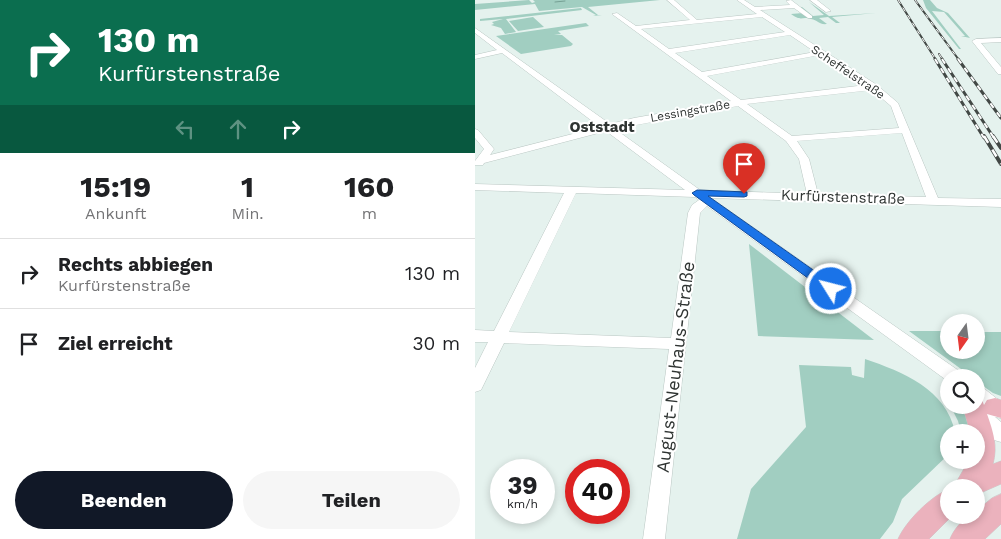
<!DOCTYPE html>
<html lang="de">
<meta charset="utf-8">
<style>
:root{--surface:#fff;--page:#f6f6f6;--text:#202124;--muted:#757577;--line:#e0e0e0;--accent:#111827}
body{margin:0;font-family:"Work Sans",sans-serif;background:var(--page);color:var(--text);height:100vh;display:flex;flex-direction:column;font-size:19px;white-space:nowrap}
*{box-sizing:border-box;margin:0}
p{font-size:16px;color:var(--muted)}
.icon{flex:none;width:28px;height:28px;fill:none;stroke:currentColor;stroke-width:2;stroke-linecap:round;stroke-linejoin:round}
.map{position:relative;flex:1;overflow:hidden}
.side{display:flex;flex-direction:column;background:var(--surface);width:475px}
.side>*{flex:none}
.hud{background:#0b6e4f;color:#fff;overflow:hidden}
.needle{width:32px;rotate:194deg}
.buttons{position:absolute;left:465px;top:314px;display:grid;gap:10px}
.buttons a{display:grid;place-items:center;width:45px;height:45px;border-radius:50%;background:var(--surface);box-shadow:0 2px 8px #0003;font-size:25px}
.speed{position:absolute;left:15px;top:459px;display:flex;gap:10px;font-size:25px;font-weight:700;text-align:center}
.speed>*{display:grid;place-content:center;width:65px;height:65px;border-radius:50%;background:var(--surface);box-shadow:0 2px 8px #0003;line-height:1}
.speed small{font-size:12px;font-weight:400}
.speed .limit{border:8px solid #d22;background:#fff;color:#111}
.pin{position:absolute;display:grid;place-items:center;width:42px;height:42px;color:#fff;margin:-51px -21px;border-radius:50% 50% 50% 0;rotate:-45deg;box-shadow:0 0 5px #0007}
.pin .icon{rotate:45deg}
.me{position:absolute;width:55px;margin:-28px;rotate:306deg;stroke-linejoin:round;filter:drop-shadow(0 0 4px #0008)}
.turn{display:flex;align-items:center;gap:18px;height:105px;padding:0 15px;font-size:22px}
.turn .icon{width:65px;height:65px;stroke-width:2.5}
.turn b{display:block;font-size:35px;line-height:42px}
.lanes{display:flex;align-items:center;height:48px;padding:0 15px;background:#0003;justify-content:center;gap:25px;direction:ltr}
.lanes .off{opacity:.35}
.eta{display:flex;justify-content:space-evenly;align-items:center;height:85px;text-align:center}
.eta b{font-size:30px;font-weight:700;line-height:35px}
.primary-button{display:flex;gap:10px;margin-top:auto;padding:10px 15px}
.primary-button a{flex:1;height:58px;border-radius:30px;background:var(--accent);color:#fff;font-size:20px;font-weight:700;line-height:58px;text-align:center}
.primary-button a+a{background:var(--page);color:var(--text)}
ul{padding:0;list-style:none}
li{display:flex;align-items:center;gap:15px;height:70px;padding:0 15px;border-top:1px solid var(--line)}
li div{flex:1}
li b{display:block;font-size:19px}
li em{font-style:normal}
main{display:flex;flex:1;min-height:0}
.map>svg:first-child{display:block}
.green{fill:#a1cec1}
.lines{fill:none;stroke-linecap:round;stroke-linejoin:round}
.stream{stroke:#75a094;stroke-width:1}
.minor-casing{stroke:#bac7c3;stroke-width:1}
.major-casing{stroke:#cdcece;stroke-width:1}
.minor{fill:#fff;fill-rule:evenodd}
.major{fill:#ebb2bd;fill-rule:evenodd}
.rail-far2-casing{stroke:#424845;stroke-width:2}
.rail-far1-casing{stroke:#424845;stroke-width:3}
.rail-casing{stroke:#424845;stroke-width:4}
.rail-far2{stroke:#fff;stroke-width:1;stroke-dasharray:4.5;stroke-linecap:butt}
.rail-far1{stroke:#fff;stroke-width:2;stroke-dasharray:5.5;stroke-linecap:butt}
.rail{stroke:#fff;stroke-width:2.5;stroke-dasharray:8;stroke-linecap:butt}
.route{fill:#1a73e8;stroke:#114b97}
.labels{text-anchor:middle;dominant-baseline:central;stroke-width:4;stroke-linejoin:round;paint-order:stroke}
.far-street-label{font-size:12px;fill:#2f3432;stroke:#fff}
.far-quarter-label{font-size:15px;font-weight:bold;fill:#2f3432;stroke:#fff}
.street-label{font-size:15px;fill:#2f3432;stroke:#fff}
.near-street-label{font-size:18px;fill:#2f3432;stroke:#fff}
</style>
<main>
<section class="side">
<div class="hud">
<div class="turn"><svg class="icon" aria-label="right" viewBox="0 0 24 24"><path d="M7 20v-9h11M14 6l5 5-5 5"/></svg><div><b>130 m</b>Kurfürstenstraße</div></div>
<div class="lanes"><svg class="icon off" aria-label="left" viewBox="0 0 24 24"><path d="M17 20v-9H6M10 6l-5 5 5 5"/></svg><svg class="icon off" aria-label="ahead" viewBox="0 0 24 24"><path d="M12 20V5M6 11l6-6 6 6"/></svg><svg class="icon" aria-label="right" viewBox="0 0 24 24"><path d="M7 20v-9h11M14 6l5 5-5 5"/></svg></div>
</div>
<div class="eta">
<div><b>15:19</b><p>Ankunft</p></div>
<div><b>1</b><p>Min.</p></div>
<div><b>160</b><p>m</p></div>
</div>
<ul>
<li><svg class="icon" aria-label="right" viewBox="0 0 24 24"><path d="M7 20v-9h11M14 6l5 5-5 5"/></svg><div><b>Rechts abbiegen</b><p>Kurfürstenstraße</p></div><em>130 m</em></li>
<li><svg class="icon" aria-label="arrive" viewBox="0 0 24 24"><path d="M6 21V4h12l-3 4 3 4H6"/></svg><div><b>Ziel erreicht</b></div><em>30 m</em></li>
</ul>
<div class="primary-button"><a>Beenden</a><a>Teilen</a></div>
</section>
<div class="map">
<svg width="526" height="539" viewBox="0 0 526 539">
<rect width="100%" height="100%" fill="#e5f2ee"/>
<path class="green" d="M 54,0 L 57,3 L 60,2 L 58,0 L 185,0 L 113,7 L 123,15 L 127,15 L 118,16 L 121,15 L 107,7 L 64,11 L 60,4 L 0,10 L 0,4 Z
M 448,0 L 455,0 L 462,8 L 473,13 L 495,38 L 486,36 L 490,36 L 469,12 L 457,11 L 486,49 L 484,49 L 451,8 Z
M 334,2 L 354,16 L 401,13 L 357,17 L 365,23 L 361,23 L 353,17 L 344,18 L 352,24 C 344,25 343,20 336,19 C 326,16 327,22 316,14 L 328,13 L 325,7 L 327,7 L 338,16 L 349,15 Z
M 106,8 L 107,10 L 31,19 L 41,32 L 30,34 L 26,28 L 16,25 L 19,24 L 17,22 L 28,19 L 5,21 L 5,19 Z
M 58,17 L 69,27 L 43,31 L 34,21 Z
M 111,23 L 114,26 L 83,31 L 86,34 L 79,35 L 87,35 L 98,44 L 96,46 L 46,54 L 21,36 Z
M 274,244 L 399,340 L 283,336 Z
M 434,331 L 474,331 L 474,350 L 501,350 L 501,332 L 526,332 L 526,396 L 518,393 L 501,381 L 501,378 L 497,377 Z
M 390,359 C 428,372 471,389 480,432 L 474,432 L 474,454 L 427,499 L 418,522 L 405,539 L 262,539 L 276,489 L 331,427 L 324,365 L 376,367 L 377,375 L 389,378 Z
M 475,405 C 487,405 495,422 499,432 L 486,432 L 483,421 Z"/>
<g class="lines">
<path class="stream" d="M 80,2 L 90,1"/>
<g class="minor-casing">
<path id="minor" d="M 192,0 L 199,0 L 222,20 L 282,14 L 262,0 L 269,0 L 280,7 L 315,5 L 311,1 L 316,0 L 337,16 L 337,18 L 333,18 L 319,8 L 285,10 L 402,85 L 423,103 L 463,198 L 526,199 L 526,207 L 236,198 L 487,373 L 489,378 L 474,378 L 474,382 L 232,206 L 225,213 L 190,539 L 168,539 L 194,349 L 29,343 L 6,390 L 0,392 L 0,368 L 13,342 L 0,342 L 0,330 L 19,331 L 89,193 L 0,190 L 0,184 L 210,190 L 131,131 L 9,163 L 8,165 L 0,165 L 0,161 L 9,149 L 0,138 L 0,129 L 3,130 L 19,149 L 15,155 L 125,127 L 27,53 L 0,59 L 0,55 L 22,50 L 0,33 L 0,28 L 135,124 L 159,118 L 256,101 L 137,14 L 142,13 L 161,26 L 215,20 ZM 287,17 L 310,32 L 194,49 L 166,29 ZM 315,35 L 340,52 L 227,72 L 200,53 ZM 345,55 L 391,85 L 266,100 L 232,76 ZM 397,90 L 416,106 L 424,128 L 317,136 L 272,104 ZM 263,106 L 311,141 L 324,159 L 332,194 L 225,190 L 140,129 ZM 427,133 L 451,197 L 343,194 L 334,159 L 322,141 ZM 101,193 L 220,197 L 224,200 L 217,205 L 213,213 L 196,338 L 34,332 Z
M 335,0 L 342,0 L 356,11 L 351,12 Z
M 526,38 L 526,42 L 506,43 L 526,67 L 526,74 L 523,74 L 497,41 L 501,39 Z
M 501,385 L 507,387 L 526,402 L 526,418 L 520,417 L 526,422 L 526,442 L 519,440 L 490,410 L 487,405 L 501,405 Z"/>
</g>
<g class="major-casing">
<path id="major" d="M 520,398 L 526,400 L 526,418 L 512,414 C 518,431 523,446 518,464 L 526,461 L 526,484 L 501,495 L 501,488 L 479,486 L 494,460 L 501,460 L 501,432 L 495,432 L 488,407 L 489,405 L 501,405 L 501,399 L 507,400 L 509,405 L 512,400 Z
M 474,489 L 474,515 L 478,515 L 454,539 L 423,539 C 431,521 456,496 474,489 Z
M 526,494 L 526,524 L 510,539 L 475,539 C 479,529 490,515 501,515 L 501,511 L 517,498 Z"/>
</g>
<use href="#minor" class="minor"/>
<use href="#major" class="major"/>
<g class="rail-far2-casing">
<path id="rail-far2" d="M 423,0 L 461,60
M 440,0 L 484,60
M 464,54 L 468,60"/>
</g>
<g class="rail-far1-casing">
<path id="rail-far1" d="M 460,59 L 509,138
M 467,59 L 519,138
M 483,59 L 526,118"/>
</g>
<g class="rail-casing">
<path id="rail" d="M 509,136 L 526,164
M 518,136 L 526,148"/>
</g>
<use href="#rail-far2" class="rail-far2"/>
<use href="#rail-far1" class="rail-far1"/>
<use href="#rail" class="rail"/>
</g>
<path class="route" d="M 222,190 L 272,192 L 272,196 L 269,197 L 233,196 L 361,286 L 362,289 L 361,292 L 352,292 L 219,195 L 217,193 Z"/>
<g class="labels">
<g class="far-street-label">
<text transform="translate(373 72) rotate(34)">Scheffelstraße</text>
<text transform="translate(215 111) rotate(-10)">Lessingstraße</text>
</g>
<g class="far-quarter-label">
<text x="127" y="127">Oststadt</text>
</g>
<g class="street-label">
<text transform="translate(368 197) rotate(2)">Kurfürstenstraße</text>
</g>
<g class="near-street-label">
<text transform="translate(200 367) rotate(-83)">August-Neuhaus-Straße</text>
</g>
</g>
</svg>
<div class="buttons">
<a><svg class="needle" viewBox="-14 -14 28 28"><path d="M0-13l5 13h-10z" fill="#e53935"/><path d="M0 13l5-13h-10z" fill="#757577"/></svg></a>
<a><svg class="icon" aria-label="search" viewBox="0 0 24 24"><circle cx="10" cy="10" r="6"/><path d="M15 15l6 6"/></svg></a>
<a>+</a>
<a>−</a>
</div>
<div class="speed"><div>39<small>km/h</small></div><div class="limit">40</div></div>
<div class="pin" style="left:269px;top:194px;background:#d93025"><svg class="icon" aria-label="arrive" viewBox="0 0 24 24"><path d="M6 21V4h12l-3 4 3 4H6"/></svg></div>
<svg class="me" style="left:356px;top:289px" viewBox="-20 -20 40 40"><circle r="17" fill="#1a73e8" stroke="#fff" stroke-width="3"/><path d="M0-11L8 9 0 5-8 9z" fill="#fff"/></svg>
</div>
</main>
